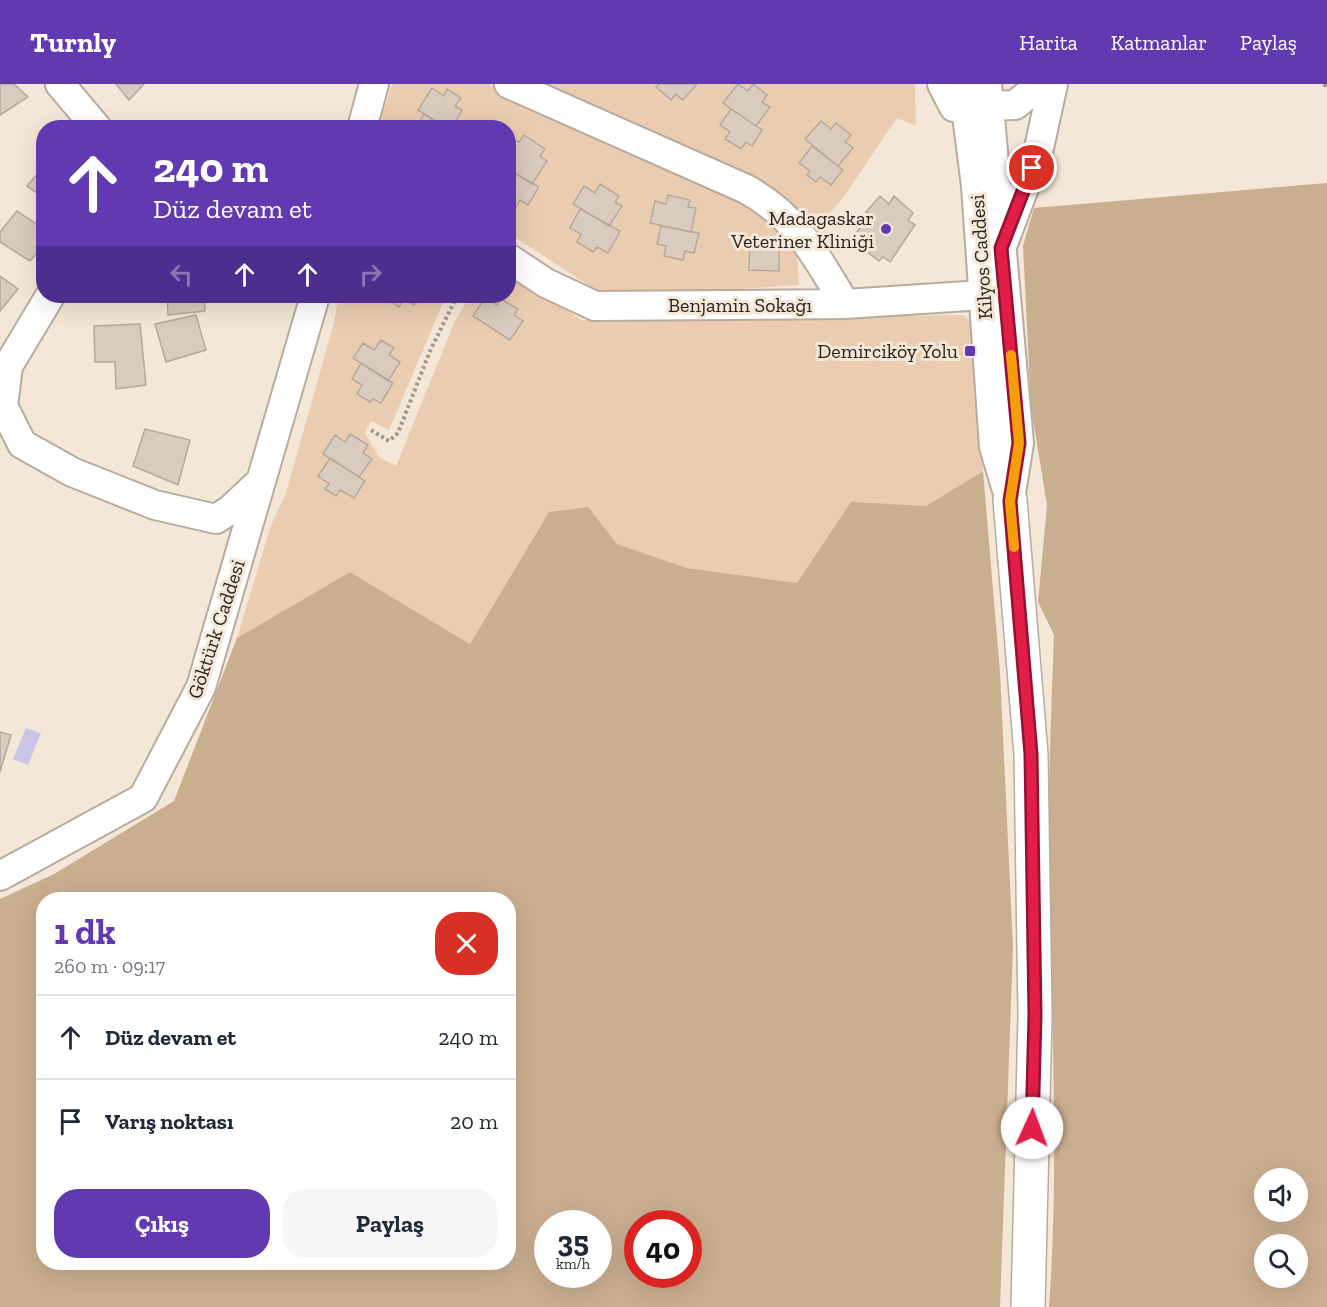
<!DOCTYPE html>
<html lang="tr">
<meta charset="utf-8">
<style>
:root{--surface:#fff;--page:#f6f6f7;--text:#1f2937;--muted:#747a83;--line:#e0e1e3;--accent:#613ab2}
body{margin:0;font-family:"Zilla Slab",serif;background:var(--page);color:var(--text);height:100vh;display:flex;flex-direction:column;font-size:22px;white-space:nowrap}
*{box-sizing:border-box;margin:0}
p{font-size:20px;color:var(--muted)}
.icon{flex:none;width:33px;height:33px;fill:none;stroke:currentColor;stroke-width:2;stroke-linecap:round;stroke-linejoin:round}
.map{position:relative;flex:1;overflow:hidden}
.sheet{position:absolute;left:36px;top:808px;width:480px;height:378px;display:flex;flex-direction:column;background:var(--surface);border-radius:24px;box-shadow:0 6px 24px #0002}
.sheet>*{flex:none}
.hud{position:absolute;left:36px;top:36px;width:480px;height:183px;border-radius:24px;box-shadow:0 6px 24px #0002;background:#613ab2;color:#fff;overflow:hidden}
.controls{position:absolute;left:1254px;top:1084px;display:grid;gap:12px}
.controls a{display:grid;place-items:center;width:54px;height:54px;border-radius:50%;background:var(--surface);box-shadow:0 6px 24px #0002;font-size:30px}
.speed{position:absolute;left:534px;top:1126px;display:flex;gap:12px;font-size:30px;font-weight:700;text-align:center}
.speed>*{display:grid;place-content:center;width:78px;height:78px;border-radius:50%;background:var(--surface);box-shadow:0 6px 24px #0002;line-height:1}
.speed small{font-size:15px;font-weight:400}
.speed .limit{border:9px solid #d22;background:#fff;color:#111}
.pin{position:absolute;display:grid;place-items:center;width:51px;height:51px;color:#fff;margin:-26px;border:3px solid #fff;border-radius:50%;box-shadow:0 2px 6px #0007}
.me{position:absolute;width:66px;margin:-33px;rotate:2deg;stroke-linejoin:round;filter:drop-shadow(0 0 4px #0008)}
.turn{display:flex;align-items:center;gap:21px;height:126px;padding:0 18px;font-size:27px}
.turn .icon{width:78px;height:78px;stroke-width:2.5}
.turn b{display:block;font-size:42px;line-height:51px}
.lanes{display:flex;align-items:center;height:57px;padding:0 18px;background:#0003;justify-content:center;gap:30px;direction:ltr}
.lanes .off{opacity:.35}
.round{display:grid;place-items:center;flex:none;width:63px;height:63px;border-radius:24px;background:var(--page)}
.head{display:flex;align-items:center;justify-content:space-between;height:102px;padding:0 18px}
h1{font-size:36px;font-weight:700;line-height:45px;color:var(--accent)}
.action{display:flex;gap:12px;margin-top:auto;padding:12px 18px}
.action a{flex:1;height:69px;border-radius:24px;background:var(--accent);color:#fff;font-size:24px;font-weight:700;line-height:69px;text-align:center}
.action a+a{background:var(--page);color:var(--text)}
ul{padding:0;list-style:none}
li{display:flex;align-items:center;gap:18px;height:84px;padding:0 18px;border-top:2px solid var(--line)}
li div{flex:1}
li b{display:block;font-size:22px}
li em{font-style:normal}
header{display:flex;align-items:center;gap:36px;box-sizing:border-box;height:84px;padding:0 30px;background:var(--accent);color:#fff}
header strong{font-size:28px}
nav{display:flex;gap:33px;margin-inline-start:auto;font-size:21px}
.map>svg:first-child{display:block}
.green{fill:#eacdb0;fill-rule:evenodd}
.forest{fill:#caae90;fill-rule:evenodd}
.water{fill:#cac4e9}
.building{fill:#d9cbbd;stroke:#b6a99b;stroke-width:1.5}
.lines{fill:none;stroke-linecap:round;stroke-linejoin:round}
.minor-casing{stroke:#b9ab9d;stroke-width:32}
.tertiary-casing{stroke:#b9ab9d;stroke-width:36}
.path{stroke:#a1978c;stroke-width:4;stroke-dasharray:3 3;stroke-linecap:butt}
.minor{stroke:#fff;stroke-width:28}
.tertiary{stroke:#fff;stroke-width:33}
.route-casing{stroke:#92132f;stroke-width:15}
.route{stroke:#e11d48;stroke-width:10}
.slow{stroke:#f59e0b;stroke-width:10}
.poi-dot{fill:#613ab2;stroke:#f5e7d8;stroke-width:2}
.labels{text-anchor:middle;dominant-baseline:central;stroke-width:6;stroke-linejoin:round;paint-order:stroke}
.poi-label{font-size:20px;fill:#28231d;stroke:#f5e7d8;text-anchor:end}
.street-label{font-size:20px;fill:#28231d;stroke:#f5e7d8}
</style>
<header>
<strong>Turnly</strong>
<nav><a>Harita</a><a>Katmanlar</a><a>Paylaş</a></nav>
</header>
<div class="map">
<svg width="1327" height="1223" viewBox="0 0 1327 1223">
<rect width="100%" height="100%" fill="#f5e7d8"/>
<path class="green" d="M 392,0 L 489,0 L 719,106 L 781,139 L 797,165 L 799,201 L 724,206 L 597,207 L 509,149 L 509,118 L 516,122 L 520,116 L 528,120 L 539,103 L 532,100 L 547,77 L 540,72 L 545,64 L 524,51 L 519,58 L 509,54 L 508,44 L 452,43 L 462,27 L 455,22 L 461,14 L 448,6 L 444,12 L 431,5 L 419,26 L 424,30 L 416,43 L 378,44 ZM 600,101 L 618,112 L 615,118 L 622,122 L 609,142 L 608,169 L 597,163 L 593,167 L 577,158 L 581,150 L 570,144 L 580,125 L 573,120 L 584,102 L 595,109 ZM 668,111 L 690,116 L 688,123 L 696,125 L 691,148 L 698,150 L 694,169 L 685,167 L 683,176 L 664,172 L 666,162 L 657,160 L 661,142 L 650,139 L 655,118 L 666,120 Z
M 538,0 L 659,0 L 656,3 L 671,16 L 676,10 L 683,16 L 696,0 L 738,0 L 724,19 L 731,25 L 720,41 L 730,48 L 726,55 L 741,65 L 746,58 L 752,62 L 762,47 L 756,42 L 770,23 L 762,18 L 767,10 L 753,1 L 748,7 L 738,0 L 915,0 L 916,42 L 897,34 L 846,110 L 815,146 L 790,120 ZM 821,37 L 831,45 L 836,39 L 850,52 L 845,58 L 852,64 L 838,82 L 843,86 L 831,101 L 820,93 L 816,98 L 807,91 L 810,87 L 799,78 L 812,62 L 806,55 Z
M 509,184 L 581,236 L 963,231 L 971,238 L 976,277 L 983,387 L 926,422 L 851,419 L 797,499 L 687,484 L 617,460 L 587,423 L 549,428 L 470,560 L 350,488 L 237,554 L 271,441 L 286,409 L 333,242 L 339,212 L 382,212 L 398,223 L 404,215 L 414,221 L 420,212 L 446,212 L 389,346 L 371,337 L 365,349 L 379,373 L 396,382 L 454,239 L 470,212 L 508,212 ZM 381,256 L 394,264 L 389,271 L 400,278 L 388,297 L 393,299 L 381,319 L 373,315 L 370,318 L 362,301 L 352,294 L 361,279 L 353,274 L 363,259 L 374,266 ZM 335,351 L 371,375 L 359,393 L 365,397 L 354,414 L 340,406 L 335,412 L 325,405 L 329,400 L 318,392 L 330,374 L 323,370 Z"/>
<path class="forest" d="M 1327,99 L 1327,1223 L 1049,1223 C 1059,1084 1052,945 1049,805 C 1047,721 1051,636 1054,551 L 1038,518 L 1047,421 L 1031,323 L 1023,162 L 1034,124 ZM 1264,1095 L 1298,1095 L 1298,1128 L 1264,1128 ZM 1264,1161 L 1298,1161 L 1298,1194 L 1264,1194 Z
M 983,387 L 1000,588 L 1013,863 L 1000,1223 L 0,1223 L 0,815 L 54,790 L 174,717 L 237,554 L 350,488 L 470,560 L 549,428 L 588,423 L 617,460 L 687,484 L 797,499 L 851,418 L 926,422 ZM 44,816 L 508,816 L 508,1179 L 44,1179 ZM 548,1140 L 598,1140 L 598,1191 L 548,1191 ZM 638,1140 L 688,1140 L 688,1191 L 638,1191 Z"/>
<path class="water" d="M 26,644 L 41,649 L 28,681 L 13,675 Z"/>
<path class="building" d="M 0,0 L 14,0 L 28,13 L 0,31 Z
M 116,0 L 144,0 L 129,16 Z
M 659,0 L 697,0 L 683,16 L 676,10 L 671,16 L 656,3 Z
M 738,0 L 748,7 L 753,0 L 767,11 L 762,18 L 770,23 L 756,42 L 723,19 Z
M 432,4 L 444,12 L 447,5 L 461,14 L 455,22 L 462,26 L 452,44 L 446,44 L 418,26 Z
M 731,25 L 762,46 L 752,62 L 746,58 L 741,65 L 725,55 L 730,48 L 720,41 Z
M 424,30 L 446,44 L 416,44 Z
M 821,37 L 831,45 L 836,39 L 851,51 L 845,58 L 853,64 L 838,82 L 805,55 Z
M 524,51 L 545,65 L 540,72 L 547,77 L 532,100 L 508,85 L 508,54 L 519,58 Z
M 812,62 L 843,86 L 831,101 L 820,93 L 816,98 L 807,91 L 810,87 L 799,79 Z
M 44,82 L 44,114 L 27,102 Z
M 508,85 L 539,103 L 528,121 L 520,116 L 516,123 L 508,118 Z
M 600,100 L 619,112 L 615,118 L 622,122 L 609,142 L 573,120 L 584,102 L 595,109 Z
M 668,111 L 690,116 L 688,123 L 696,124 L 691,148 L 650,139 L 655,117 L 666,120 Z
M 880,112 L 889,120 L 894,112 L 913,129 L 908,136 L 915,141 L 890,178 L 883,173 L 879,177 L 862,164 L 867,158 L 856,149 L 871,130 L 866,128 Z
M 580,125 L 620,147 L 608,169 L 597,163 L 593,168 L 577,158 L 581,150 L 570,144 Z
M 17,127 L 44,145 L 44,161 L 30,177 L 0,158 L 0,148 Z
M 661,142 L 699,149 L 694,169 L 685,167 L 683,176 L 664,172 L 666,162 L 657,160 Z
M 750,155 L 779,155 L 779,187 L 749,186 Z
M 0,192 L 18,205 L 0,227 Z
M 167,212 L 204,212 L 205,227 L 168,231 Z
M 382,212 L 420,212 L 414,221 L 404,215 L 399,223 Z
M 485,214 L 497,221 L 501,215 L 518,225 L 514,231 L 523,237 L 510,256 L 473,232 Z
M 196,231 L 206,266 L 166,278 L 155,240 Z
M 140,240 L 146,301 L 116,305 L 115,278 L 95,278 L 94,242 Z
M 381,256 L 394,264 L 389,271 L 400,278 L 388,297 L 353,274 L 363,259 L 374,266 Z
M 361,279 L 393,299 L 381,319 L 373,315 L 370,318 L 357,310 L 362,301 L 352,295 Z
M 145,345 L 190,356 L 178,401 L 133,382 Z
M 350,350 L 368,361 L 363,369 L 372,375 L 359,393 L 323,370 L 335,351 L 345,358 Z
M 330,374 L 365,397 L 354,414 L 340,406 L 336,412 L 325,405 L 329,400 L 318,392 Z
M 0,648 L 11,651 L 0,688 Z"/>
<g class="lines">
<g class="minor-casing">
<path id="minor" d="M 60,0 L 97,44
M 509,0 L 746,105 C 797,133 816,172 845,220
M 942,0 L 954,23 L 1015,21 L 1041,0
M 963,0 L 976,102 L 994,363 L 1010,416
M 987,0 L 1019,359 L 1011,409
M 362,44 L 374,0
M 1004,157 L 1039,64 L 1053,0
M 508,174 L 546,199 L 595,222 L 845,220 L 983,211
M 50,212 L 8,282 L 3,322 L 22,360 L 72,388 L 155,421 L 216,435 L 230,426 L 260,398
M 0,792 L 143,714 L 201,603 L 315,212"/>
</g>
<g class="tertiary-casing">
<path id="tertiary" d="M 1010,416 L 1031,670 L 1035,932 L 1028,1223"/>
</g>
<path class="path" d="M 1325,0 L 1325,3
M 371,346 L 389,357 L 398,349 L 430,267 L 457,212"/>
<use href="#minor" class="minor"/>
<use href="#tertiary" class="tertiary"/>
</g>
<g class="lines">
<g class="route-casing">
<path id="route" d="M 1032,84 L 1001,164 L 1019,359 L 1010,417 L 1031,670 L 1035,932 L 1032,1044"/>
</g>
<use href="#route" class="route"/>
<path class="slow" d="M 1011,271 L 1019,359 L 1010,417 L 1014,463"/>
</g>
<g class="poi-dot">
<circle cx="886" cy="145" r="6"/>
<rect x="964" y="261" width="12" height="12" rx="3"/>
</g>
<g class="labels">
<g class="poi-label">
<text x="874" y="134">Madagaskar<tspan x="874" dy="23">Veteriner Kliniği</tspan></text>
<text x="958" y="267">Demirciköy Yolu</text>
</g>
<g class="street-label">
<text transform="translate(981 173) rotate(-94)">Kilyos Caddesi</text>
<text x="740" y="221">Benjamin Sokağı</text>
<text transform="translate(216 545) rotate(-72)">Göktürk Caddesi</text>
</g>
</g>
</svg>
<div class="controls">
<a><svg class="icon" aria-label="sound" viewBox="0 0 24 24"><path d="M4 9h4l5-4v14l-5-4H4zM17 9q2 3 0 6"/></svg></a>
<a><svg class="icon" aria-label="search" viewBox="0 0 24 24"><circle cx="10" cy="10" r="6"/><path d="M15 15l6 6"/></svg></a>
</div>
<div class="speed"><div>35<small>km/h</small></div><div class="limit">40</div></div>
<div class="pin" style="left:1032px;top:84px;background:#d93025"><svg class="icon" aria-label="arrive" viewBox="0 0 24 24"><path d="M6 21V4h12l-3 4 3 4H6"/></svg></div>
<svg class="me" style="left:1032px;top:1044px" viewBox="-20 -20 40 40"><circle r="19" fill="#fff"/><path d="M0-13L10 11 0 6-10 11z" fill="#e11d48"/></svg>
<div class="hud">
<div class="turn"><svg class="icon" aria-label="ahead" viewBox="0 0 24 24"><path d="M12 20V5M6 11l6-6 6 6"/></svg><div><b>240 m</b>Düz devam et</div></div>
<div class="lanes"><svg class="icon off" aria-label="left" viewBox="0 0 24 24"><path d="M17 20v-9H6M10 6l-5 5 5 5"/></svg><svg class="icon" aria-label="ahead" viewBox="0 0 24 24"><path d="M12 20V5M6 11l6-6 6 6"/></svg><svg class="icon" aria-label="ahead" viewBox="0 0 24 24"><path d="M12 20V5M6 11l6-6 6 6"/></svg><svg class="icon off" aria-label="right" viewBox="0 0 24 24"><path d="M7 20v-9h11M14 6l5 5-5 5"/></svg></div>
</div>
<section class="sheet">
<div class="head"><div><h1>1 dk</h1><p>260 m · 09:17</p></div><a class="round" style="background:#d93025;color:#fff"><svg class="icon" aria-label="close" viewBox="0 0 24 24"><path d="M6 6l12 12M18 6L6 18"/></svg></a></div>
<ul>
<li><svg class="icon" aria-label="ahead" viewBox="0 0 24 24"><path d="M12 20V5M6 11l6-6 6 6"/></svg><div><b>Düz devam et</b></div><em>240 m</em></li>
<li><svg class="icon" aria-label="arrive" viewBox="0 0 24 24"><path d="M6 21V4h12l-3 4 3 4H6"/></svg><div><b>Varış noktası</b></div><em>20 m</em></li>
</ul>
<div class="action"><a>Çıkış</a><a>Paylaş</a></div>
</section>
</div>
